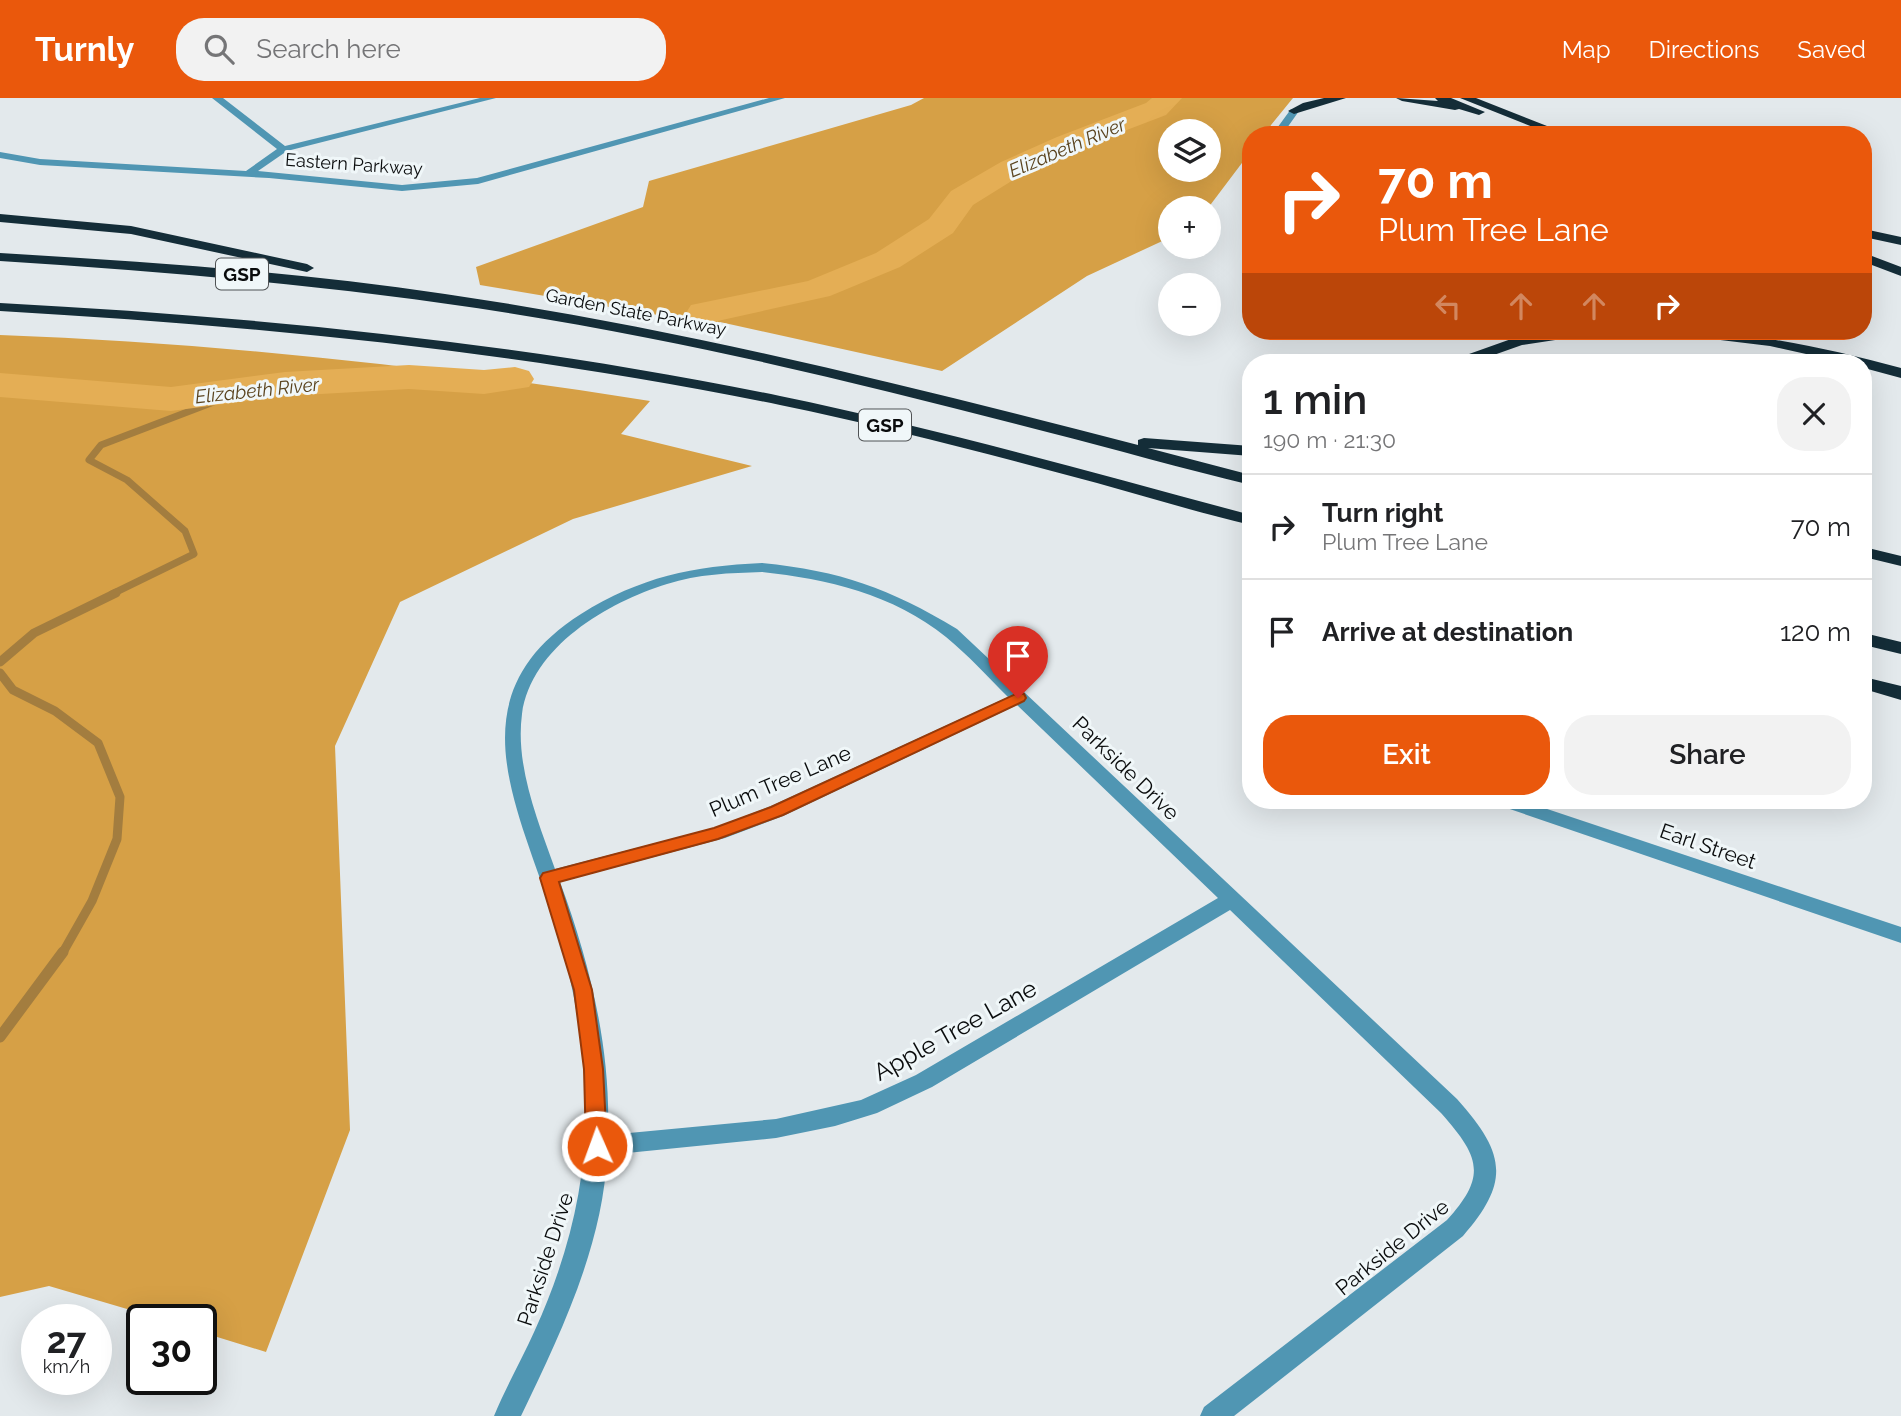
<!DOCTYPE html>
<meta charset="utf-8">
<style>
:root{--surface:#fff;--page:#f2f2f2;--text:#202124;--muted:#757577;--line:#e0e0e0;--accent:#ea580c}
body{margin:0;font-family:Raleway,sans-serif;background:var(--page);color:var(--text);height:100vh;display:flex;flex-direction:column;font-size:26px;white-space:nowrap}
*{box-sizing:border-box;margin:0}
p{font-size:23px;color:var(--muted)}
.icon{flex:none;width:38px;height:38px;fill:none;stroke:currentColor;stroke-width:2;stroke-linecap:round;stroke-linejoin:round}
.map{position:relative;flex:1;overflow:hidden}
.drawer{position:absolute;left:1242px;top:256px;width:630px;height:455px;display:flex;flex-direction:column;background:var(--surface);border-radius:28px;box-shadow:0 7px 28px #0002}
.drawer>*{flex:none}
.hud{position:absolute;left:1242px;top:28px;width:630px;height:214px;border-radius:28px;box-shadow:0 7px 28px #0002;background:#ea580c;color:#fff;overflow:hidden}
.controls{position:absolute;left:1158px;top:21px;display:grid;gap:14px}
.controls a{display:grid;place-items:center;width:63px;height:63px;border-radius:50%;background:var(--surface);box-shadow:0 7px 28px #0002;font-size:35px}
.speed{position:absolute;left:21px;top:1206px;display:flex;gap:14px;font-size:35px;font-weight:700;text-align:center}
.speed>*{display:grid;place-content:center;width:91px;height:91px;border-radius:50%;background:var(--surface);box-shadow:0 7px 28px #0002;line-height:1}
.speed small{font-size:18px;font-weight:400}
.speed .limit{border:4px solid #111;border-radius:10px;background:#fff;color:#111}
.pin{position:absolute;display:grid;place-items:center;width:60px;height:60px;color:#fff;margin:-72px -30px;border-radius:50% 50% 50% 0;rotate:-45deg;box-shadow:0 0 7px #0007}
.pin .icon{rotate:45deg}
.me{position:absolute;width:77px;margin:-38px;rotate:358deg;stroke-linejoin:round;filter:drop-shadow(0 0 5px #0008)}
.turn{display:flex;align-items:center;gap:24px;height:147px;padding:0 21px;font-size:32px}
.turn .icon{width:91px;height:91px;stroke-width:2.5}
.turn b{display:block;font-size:49px;line-height:60px}
.lanes{display:flex;align-items:center;height:66px;padding:0 21px;background:#0003;justify-content:center;gap:35px;direction:ltr}
.lanes .off{opacity:.35}
.round{display:grid;place-items:center;flex:none;width:74px;height:74px;border-radius:28px;background:var(--page)}
.summary{display:flex;align-items:center;justify-content:space-between;height:119px;padding:0 21px}
h1{font-size:42px;font-weight:600;line-height:52px}
.primary-button{display:flex;gap:14px;margin-top:auto;padding:14px 21px}
.primary-button a{flex:1;height:80px;border-radius:28px;background:var(--accent);color:#fff;font-size:28px;font-weight:600;line-height:80px;text-align:center}
.primary-button a+a{background:var(--page);color:var(--text)}
ul{padding:0;list-style:none}
li{display:flex;align-items:center;gap:21px;height:105px;padding:0 21px;border-top:2px solid var(--line)}
li div{flex:1}
li b{display:block;font-size:26px}
li em{font-style:normal}
header{display:flex;align-items:center;gap:42px;box-sizing:border-box;height:98px;padding:0 35px;background:var(--accent);color:#fff}
header strong{font-size:33px}
nav{display:flex;gap:38px;margin-inline-start:auto;font-size:24px}
.search{width:490px;height:63px;background:var(--page);display:flex;align-items:center;gap:18px;box-sizing:border-box;padding:0 24px;border-radius:28px;color:var(--muted);font-size:26px}
.map>svg:first-child{display:block}
.forest{fill:#d6a046;fill-rule:evenodd}
.lines{fill:none;stroke-linecap:round;stroke-linejoin:round}
.stream-far2{stroke:#a37d3f;stroke-width:7}
.stream-far1{stroke:#a37d3f;stroke-width:9}
.stream{stroke:#a37d3f;stroke-width:11}
.river{fill:#e4ae55;fill-rule:evenodd}
.street{fill:#5096b3;fill-rule:evenodd}
.highway{fill:#142d38;fill-rule:evenodd}
.route{fill:#ea580c;stroke:#983908;stroke-width:2}
.labels{text-anchor:middle;dominant-baseline:central;stroke-width:6;stroke-linejoin:round;paint-order:stroke}
.far-street-label{font-size:18px;fill:#0a0c0d;stroke:#f0f7f9}
.far-water-label{font-size:19px;font-style:italic;fill:#5a431e;stroke:#f0f7f9}
.shield{fill:#f0f7f9;stroke:#4f5254;stroke-width:2}
.shield-label{font-size:19px;font-weight:bold;fill:#0a0c0d}
.street-label{font-size:21px;fill:#0a0c0d;stroke:#f0f7f9}
.near-street-label{font-size:24px;fill:#0a0c0d;stroke:#f0f7f9}
</style>
<header>
<strong>Turnly</strong>
<div class="search"><svg class="icon" aria-label="search" viewBox="0 0 24 24"><circle cx="10" cy="10" r="6"/><path d="M15 15l6 6"/></svg>Search here</div>
<nav><a>Map</a><a>Directions</a><a>Saved</a></nav>
</header>
<div class="map">
<svg width="1901" height="1318" viewBox="0 0 1901 1318">
<rect width="100%" height="100%" fill="#e3e9ec"/>
<path class="forest" d="M 924,0 L 1293,0 L 1263,37 L 1251,37 L 1251,53 L 1208,110 L 1171,110 L 1171,139 L 1087,178 L 942,273 L 720,224 L 717,227 L 480,187 L 476,169 L 643,109 L 649,83 L 911,7 ZM 1171,33 L 1209,33 L 1209,72 L 1171,72 Z
M 0,237 C 217,245 435,269 650,303 L 621,336 L 752,368 L 573,421 L 400,504 L 335,648 L 350,1032 L 266,1254 L 201,1234 L 201,1222 L 161,1221 L 49,1188 L 0,1199 Z"/>
<g class="lines">
<path class="stream-far2" d="M 112,496 L 194,456 L 185,433 L 127,382 L 89,362 L 101,347 L 245,292"/>
<path class="stream-far1" d="M 0,564 L 34,535 L 116,495
M 0,575 L 13,592 L 55,613 L 98,645 L 120,699 L 117,741 L 92,803 L 62,856"/>
<path class="stream" d="M 0,939 L 63,854"/>
<path class="river" d="M 1152,0 L 1182,0 L 1166,17 L 1077,51 L 1023,76 L 973,107 L 953,135 L 900,169 L 830,198 L 704,226 L 691,223 L 686,215 L 691,207 L 808,183 L 876,155 L 929,121 L 951,93 L 1001,64 L 1057,39 L 1146,5 Z
M 409,267 L 484,272 L 515,269 L 529,273 L 534,281 L 529,289 L 484,296 L 409,291 L 285,298 L 171,313 L 0,299 L 0,275 L 171,289 L 285,274 Z"/>
<path class="street" d="M 212,0 L 223,0 L 285,48 L 480,0 L 496,0 L 287,53 L 258,73 L 402,87 L 477,80 L 769,0 L 785,0 L 478,86 L 402,93 L 269,80 L 40,67 L 0,60 L 0,54 L 40,61 L 246,73 L 277,51 Z
M 1291,11 L 1299,13 L 1282,37 L 1272,37 Z
M 762,465 C 841,473 889,490 957,531 L 1457,1001 C 1504,1054 1512,1082 1463,1138 L 1234,1318 L 1200,1318 L 1204,1309 L 1447,1122 C 1488,1077 1479,1058 1441,1015 L 1230,812 L 932,989 L 877,1015 L 835,1028 L 776,1040 L 607,1057 C 603,1148 560,1237 521,1318 L 494,1318 C 506,1289 522,1261 535,1232 C 569,1157 589,1078 585,996 C 583,939 573,883 556,829 C 522,714 449,600 581,516 C 640,479 693,468 762,465 ZM 762,474 C 827,481 893,496 946,539 C 968,557 988,579 1008,599 L 771,708 L 714,730 L 555,771 C 538,723 515,668 522,616 C 531,549 608,504 667,486 C 698,476 730,475 762,474 ZM 1017,607 L 1218,800 L 916,977 L 861,1002 L 776,1021 L 608,1037 C 611,951 590,865 560,784 L 725,740 L 783,718 Z
M 1492,702 L 1520,702 L 1901,829 L 1901,845 L 1495,706 Z"/>
<path class="highway" d="M 1324,0 L 1346,0 L 1294,16 L 1288,13 L 1303,5 Z
M 1396,0 L 1438,3 L 1435,0 L 1451,0 L 1485,14 L 1479,17 L 1459,11 L 1455,12 L 1402,3 Z
M 1460,0 L 1476,0 L 1570,37 L 1553,37 Z
M 0,116 L 131,128 L 307,166 L 314,170 L 307,174 L 131,136 L 0,124 Z
M 1864,131 L 1901,139 L 1901,147 L 1864,139 Z
M 0,155 C 149,164 298,174 445,196 C 679,230 909,288 1138,347 L 1138,342 L 1144,340 L 1251,348 L 1251,358 L 1148,350 L 1251,377 L 1251,387 C 1183,371 1115,351 1047,334 C 915,300 782,266 648,240 C 434,197 218,177 0,163 Z
M 1864,155 L 1901,169 L 1901,178 L 1864,164 Z
M 0,205 C 262,219 523,245 780,298 C 939,331 1095,375 1251,417 L 1251,427 C 1199,415 1148,399 1097,385 C 992,357 887,329 780,307 C 524,254 262,228 0,213 Z
M 1559,233 L 1595,233 L 1588,237 L 1522,247 L 1474,264 L 1452,264 L 1455,261 L 1514,240 Z
M 1672,233 C 1750,233 1826,250 1901,270 L 1901,280 L 1864,270 L 1864,264 L 1842,264 L 1770,248 L 1679,237 Z
M 1864,449 L 1901,458 L 1901,468 L 1864,459 Z
M 1864,535 L 1901,544 L 1901,556 L 1864,547 Z
M 1864,579 L 1901,588 L 1901,602 L 1864,591 Z"/>
</g>
<path class="route" d="M 1018,595 L 1024,596 L 1026,600 L 1024,603 L 783,717 L 718,741 L 559,784 L 592,892 L 603,971 L 607,1048 L 604,1054 L 597,1057 L 589,1054 L 586,1048 L 584,971 L 574,892 L 540,780 L 543,775 L 714,730 L 771,709 Z"/>
<g class="labels">
<g class="far-street-label">
<text transform="translate(354 66) rotate(4)">Eastern Parkway</text>
<text transform="translate(636 214) rotate(11)">Garden State Parkway</text>
</g>
<g class="far-water-label">
<text transform="translate(1067 49) rotate(-23)">Elizabeth River</text>
<text transform="translate(257 292) rotate(-6)">Elizabeth River</text>
</g>
<g class="shield">
<rect x="216" y="160.5" width="52" height="31" rx="5"/>
<rect x="859" y="311.5" width="52" height="31" rx="5"/>
</g>
<g class="shield-label">
<text x="242" y="176">GSP</text>
<text x="885" y="327">GSP</text>
</g>
<g class="street-label">
<text transform="translate(1126 670) rotate(44)">Parkside Drive</text>
<text transform="translate(780 683) rotate(-23)">Plum Tree Lane</text>
<text transform="translate(1708 748) rotate(19)">Earl Street</text>
<text transform="translate(1392 1149) rotate(-39)">Parkside Drive</text>
<text transform="translate(545 1161) rotate(-72)">Parkside Drive</text>
</g>
<g class="near-street-label">
<text transform="translate(955 932) rotate(-29)">Apple Tree Lane</text>
</g>
</g>
</svg>
<div class="controls">
<a><svg class="icon" aria-label="layers" viewBox="0 0 24 24"><path d="M12 4l9 5-9 5-9-5zM3 14l9 5 9-5"/></svg></a>
<a>+</a>
<a>−</a>
</div>
<div class="speed"><div>27<small>km/h</small></div><div class="limit">30</div></div>
<div class="pin" style="left:1018px;top:600px;background:#d93025"><svg class="icon" aria-label="arrive" viewBox="0 0 24 24"><path d="M6 21V4h12l-3 4 3 4H6"/></svg></div>
<svg class="me" style="left:597px;top:1048px" viewBox="-20 -20 40 40"><circle r="17" fill="#ea580c" stroke="#fff" stroke-width="3"/><path d="M0-11L8 9 0 5-8 9z" fill="#fff"/></svg>
<div class="hud">
<div class="turn"><svg class="icon" aria-label="right" viewBox="0 0 24 24"><path d="M7 20v-9h11M14 6l5 5-5 5"/></svg><div><b>70 m</b>Plum Tree Lane</div></div>
<div class="lanes"><svg class="icon off" aria-label="left" viewBox="0 0 24 24"><path d="M17 20v-9H6M10 6l-5 5 5 5"/></svg><svg class="icon off" aria-label="ahead" viewBox="0 0 24 24"><path d="M12 20V5M6 11l6-6 6 6"/></svg><svg class="icon off" aria-label="ahead" viewBox="0 0 24 24"><path d="M12 20V5M6 11l6-6 6 6"/></svg><svg class="icon" aria-label="right" viewBox="0 0 24 24"><path d="M7 20v-9h11M14 6l5 5-5 5"/></svg></div>
</div>
<section class="drawer">
<div class="summary"><div><h1>1 min</h1><p>190 m · 21:30</p></div><a class="round"><svg class="icon" aria-label="close" viewBox="0 0 24 24"><path d="M6 6l12 12M18 6L6 18"/></svg></a></div>
<ul>
<li><svg class="icon" aria-label="right" viewBox="0 0 24 24"><path d="M7 20v-9h11M14 6l5 5-5 5"/></svg><div><b>Turn right</b><p>Plum Tree Lane</p></div><em>70 m</em></li>
<li><svg class="icon" aria-label="arrive" viewBox="0 0 24 24"><path d="M6 21V4h12l-3 4 3 4H6"/></svg><div><b>Arrive at destination</b></div><em>120 m</em></li>
</ul>
<div class="primary-button"><a>Exit</a><a>Share</a></div>
</section>
</div>
